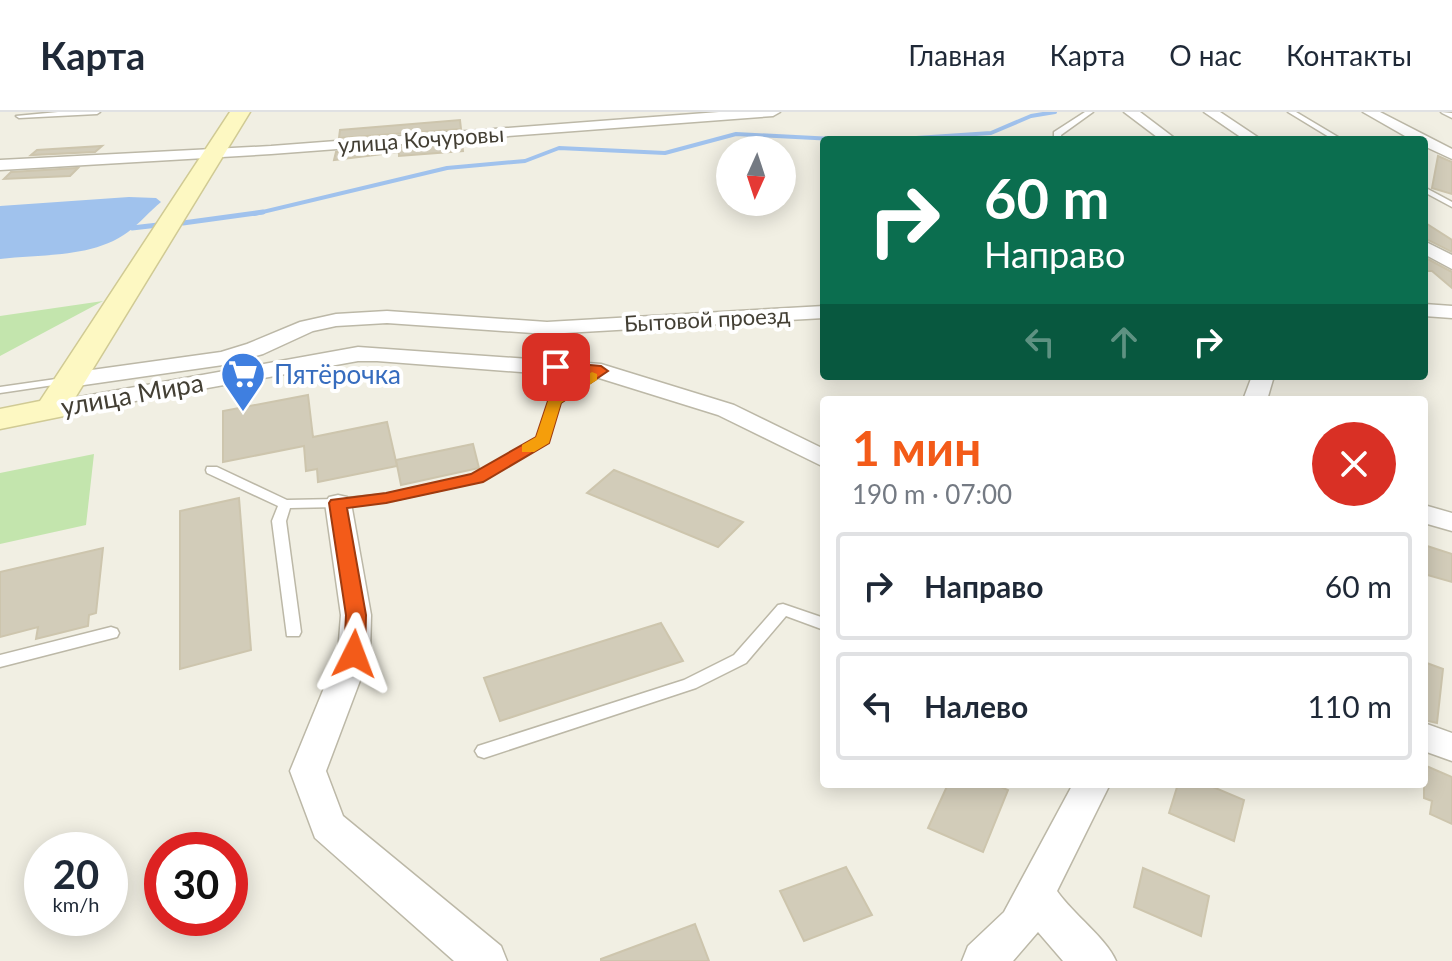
<!DOCTYPE html>
<html lang="ru">
<meta charset="utf-8">
<style>
:root{--surface:#fff;--page:#f6f6f7;--text:#1f2937;--muted:#747a83;--line:#e0e1e3;--accent:#f35b19}
body{margin:0;font-family:Lato,sans-serif;background:var(--page);color:var(--text);height:100vh;display:flex;flex-direction:column;font-size:30px;white-space:nowrap}
*{box-sizing:border-box;margin:0}
p{font-size:26px;color:var(--muted)}
.icon{flex:none;width:44px;height:44px;fill:none;stroke:currentColor;stroke-width:2;stroke-linecap:round;stroke-linejoin:round}
.map{position:relative;flex:1;overflow:hidden}
.details{position:absolute;left:820px;top:284px;width:608px;height:392px;display:flex;flex-direction:column;background:var(--surface);border-radius:8px;box-shadow:0 4px 20px #0003}
.details>*{flex:none}
.guide{position:absolute;left:820px;top:24px;width:608px;height:244px;border-radius:8px;box-shadow:0 4px 20px #0003;background:#0b6e4f;color:#fff;overflow:hidden}
.needle{width:52px;rotate:183deg}
.fabs{position:absolute;left:716px;top:24px;display:grid;gap:16px}
.fabs a{display:grid;place-items:center;width:80px;height:80px;border-radius:50%;background:var(--surface);box-shadow:0 4px 20px #0003;font-size:40px}
.speed{position:absolute;left:24px;top:720px;display:flex;gap:16px;font-size:40px;font-weight:700;text-align:center}
.speed>*{display:grid;place-content:center;width:104px;height:104px;border-radius:50%;background:var(--surface);box-shadow:0 4px 20px #0003;line-height:1}
.speed small{font-size:20px;font-weight:400}
.speed .limit{border:12px solid #d22;background:#fff;color:#111}
.pin{position:absolute;display:grid;place-items:center;width:68px;height:68px;color:#fff;margin:-34px;border-radius:16px;box-shadow:0 4px 12px #0006}
.me{position:absolute;width:88px;margin:-44px;rotate:3deg;stroke-linejoin:round;filter:drop-shadow(0 0 6px #0008)}
.turn{display:flex;align-items:center;gap:28px;height:168px;padding:0 32px;font-size:36px}
.turn .icon{width:104px;height:104px;stroke-width:2.5}
.turn b{display:block;font-size:56px;line-height:68px}
.lanes{display:flex;align-items:center;height:76px;padding:0 32px;background:#0003;justify-content:center;gap:40px;direction:ltr}
.lanes .off{opacity:.35}
.round{display:grid;place-items:center;flex:none;width:84px;height:84px;border-radius:42px;background:var(--page)}
.summary{display:flex;align-items:center;justify-content:space-between;height:136px;padding:0 32px}
h1{font-size:48px;font-weight:700;line-height:60px;color:var(--accent)}
ul{padding:0;list-style:none}
li{display:flex;align-items:center;gap:24px;height:108px;margin:0 16px 12px;padding:0 16px;border:4px solid var(--line);border-radius:8px}
li div{flex:1}
li b{display:block;font-size:30px}
li em{font-style:normal}
header{display:flex;align-items:center;gap:48px;box-sizing:border-box;height:112px;padding:0 40px;background:var(--surface);border-bottom:2px solid var(--line)}
header strong{font-size:38px}
nav{display:flex;gap:44px;margin-inline-start:auto;font-size:28px}
.map>svg:first-child{display:block}
.green{fill:#c3e5ad}
.water{fill:#a0c2ed}
.lines{fill:none;stroke-linecap:round;stroke-linejoin:round}
.stream-far1{stroke:#a0c2ed;stroke-width:4}
.stream{stroke:#a0c2ed;stroke-width:5}
.building{fill:#d2ccb9;stroke:#cdc5ad;stroke-width:2}
.lane-casing{stroke:#bcb8a7;stroke-width:3}
.street-casing{stroke:#bcb8a7;stroke-width:3}
.secondary-casing{stroke:#d0ca94;stroke-width:3}
.lane{fill:#fff;fill-rule:evenodd}
.street{fill:#fff;fill-rule:evenodd}
.secondary{fill:#fdf8c2;fill-rule:evenodd}
.route{fill:#f35b19;stroke:#9e3b10;stroke-width:2}
.slow{fill:#f59e0b}
.labels{text-anchor:middle;dominant-baseline:central;stroke-width:8;stroke-linejoin:round;paint-order:stroke}
.far-street-label{font-size:22px;fill:#433f34;stroke:#fff}
.shop-label{font-size:26px;fill:#366cbe;stroke:#fff;text-anchor:start}
.street-label{font-size:26px;fill:#433f34;stroke:#fff}
</style>
<header>
<strong>Карта</strong>
<nav><a>Главная</a><a>Карта</a><a>О нас</a><a>Контакты</a></nav>
</header>
<div class="map">
<svg width="1452" height="849" viewBox="0 0 1452 849">
<rect width="100%" height="100%" fill="#f1efe3"/>
<path class="green" d="M 103,189 L 0,244 L 0,204 Z
M 94,342 L 86,413 L 0,432 L 0,361 Z"/>
<path class="water" d="M 129,85 L 156,86 L 161,90 C 150,99 140,111 128,120 C 93,146 42,142 0,147 L 0,94 Z"/>
<g class="lines">
<path class="stream-far1" d="M 886,28 L 991,21 L 1031,4 L 1055,0
M 254,102 L 447,56 L 525,49 L 559,36 L 665,41 L 736,22 L 853,28"/>
<path class="stream" d="M 183,111 L 263,100
M 132,116 L 158,113"/>
</g>
<path class="building" d="M 460,8 L 461,17 L 339,26 L 340,18 Z
M 462,31 L 463,39 L 399,44 L 399,40 L 334,48 L 336,40 Z
M 102,34 L 95,40 L 31,43 L 37,38 Z
M 1438,44 L 1452,50 L 1452,82 L 1432,76 Z
M 78,56 L 70,64 L 4,67 L 11,60 Z
M 1424,110 L 1452,128 L 1452,140 L 1424,126 Z
M 1424,145 L 1452,160 L 1452,176 L 1432,159 L 1424,159 Z
M 308,283 L 313,325 L 387,310 L 397,354 L 318,370 L 317,357 L 306,359 L 304,334 L 223,350 L 223,299 Z
M 473,332 L 479,356 L 401,373 L 396,348 Z
M 614,358 L 743,410 L 718,435 L 587,381 Z
M 239,386 L 251,538 L 180,557 L 180,399 Z
M 1424,433 L 1452,442 L 1452,470 L 1424,462 Z
M 103,436 L 96,501 L 89,503 L 88,514 L 36,527 L 38,515 L 0,525 L 0,460 Z
M 661,511 L 683,549 L 500,609 L 484,566 Z
M 1424,550 L 1443,557 L 1437,611 L 1424,608 Z
M 1424,653 L 1452,665 L 1452,712 L 1430,702 L 1432,689 L 1424,686 Z
M 948,672 L 993,672 L 1008,678 L 983,740 L 928,716 Z
M 1178,672 L 1206,672 L 1244,688 L 1234,729 L 1169,701 Z
M 846,755 L 872,803 L 804,829 L 780,779 Z
M 1143,756 L 1209,784 L 1201,824 L 1134,795 Z
M 695,812 L 709,849 L 601,849 L 601,847 Z"/>
<g class="lines">
<g class="lane-casing">
<path id="lane" d="M 58,0 L 100,0 L 97,2 L 19,6 L 16,4 Z
M 1085,0 L 1093,0 L 1061,23 L 1062,28 L 1054,28 L 1054,20 Z
M 1288,0 L 1296,0 L 1343,28 L 1334,28 Z
M 1441,0 L 1452,1 L 1452,6 L 1442,1 Z
M 1424,75 L 1452,90 L 1452,95 L 1424,80 Z
M 601,256 L 607,259 L 605,261 L 559,291 L 547,331 L 482,369 L 386,390 L 338,395 L 290,396 L 286,409 L 301,520 L 299,524 L 287,524 L 272,409 L 278,394 L 207,361 L 206,358 L 207,355 L 217,355 L 287,388 L 338,387 L 386,382 L 473,363 L 537,326 L 550,287 Z
M 70,265 L 76,268 L 74,270 L 0,281 L 0,275 Z
M 783,492 L 824,506 L 824,518 L 786,504 L 746,551 L 696,576 L 484,646 L 478,644 L 475,639 L 478,634 L 684,568 L 734,543 L 778,493 Z
M 111,515 L 117,517 L 119,521 L 117,525 L 0,555 L 0,543 Z"/>
</g>
<g class="street-casing">
<path id="street" d="M 719,0 L 780,0 L 773,4 L 271,42 L 0,58 L 0,48 L 271,34 Z
M 1124,0 L 1140,0 L 1177,28 L 1161,28 Z
M 1204,0 L 1220,0 L 1262,28 L 1245,28 Z
M 1363,0 L 1380,0 L 1452,37 L 1452,47 L 1424,34 L 1424,28 L 1412,28 Z
M 1424,129 L 1452,143 L 1452,157 L 1424,142 Z
M 1424,192 L 1452,194 L 1452,206 L 1424,204 Z
M 824,194 L 824,206 L 547,222 L 387,211 L 336,214 L 313,219 L 263,242 L 223,253 L 70,275 L 62,273 L 59,268 L 62,263 L 70,261 L 221,240 L 247,232 L 300,210 L 336,202 L 387,199 L 547,210 Z
M 358,235 L 601,252 L 734,293 L 824,337 L 824,355 L 718,303 L 599,266 L 377,249 L 358,249 L 52,304 L 44,302 L 40,297 L 44,292 L 52,290 Z
M 1252,264 L 1274,264 L 1267,288 L 1243,288 Z
M 338,383 L 347,385 L 351,391 L 371,503 L 370,542 L 326,659 L 343,704 L 501,834 L 507,849 L 454,849 L 315,726 L 290,659 L 338,542 L 341,503 L 325,391 L 329,385 Z
M 1424,393 L 1452,401 L 1452,419 L 1424,411 Z
M 1424,611 L 1452,621 L 1452,649 L 1424,639 Z
M 1073,672 L 1110,672 L 1057,779 C 1074,803 1106,826 1116,849 L 1063,849 L 1038,820 L 1013,849 L 962,849 L 968,834 L 1004,800 Z"/>
</g>
<g class="secondary-casing">
<path id="secondary" d="M 230,0 L 250,0 L 64,304 L 0,317 L 0,297 L 40,289 Z"/>
</g>
<use href="#lane" class="lane"/>
<use href="#street" class="street"/>
<use href="#secondary" class="secondary"/>
</g>
<path class="route" d="M 556,250 L 601,254 L 608,259 L 561,291 L 549,331 L 483,370 L 386,391 L 347,396 L 366,503 L 365,542 L 362,548 L 347,548 L 344,542 L 346,503 L 329,391 L 331,388 L 386,381 L 471,362 L 536,325 L 549,286 L 586,262 L 551,258 L 549,255 Z"/>
<path class="slow" d="M 592,260 L 597,262 L 597,268 L 561,291 L 549,331 L 534,340 L 522,340 L 522,333 L 536,325 L 549,286 Z"/>
<defs>
<g id="supermarket-pin" transform="scale(2.3)"><path d="M0 17L-7.5 6A9.5 9.5 0 1 1 7.5 6Z" fill="#3f7fe0" stroke="#fff"/><path d="M-6-5.5h2.5l.6 2H6L4.5 2H-2.5L-4.4-4H-6ZM-1.5 3.2a1.3 1.3 0 1 0 .1 0ZM3 3.2a1.3 1.3 0 1 0 .1 0Z" fill="#fff"/></g>
</defs>
<g fill-rule="evenodd">
<use href="#supermarket-pin" x="243" y="262"/>
</g>
<g class="labels">
<g class="far-street-label">
<text transform="translate(421 27) rotate(-4)">улица Кочуровы</text>
<text transform="translate(707 207) rotate(-3)">Бытовой проезд</text>
</g>
<g class="shop-label">
<text x="274" y="262">Пятёрочка</text>
</g>
<g class="street-label">
<text transform="translate(132 282) rotate(-10)">улица Мира</text>
</g>
</g>
</svg>
<div class="fabs">
<a><svg class="needle" viewBox="-14 -14 28 28"><path d="M0-13l5 13h-10z" fill="#e53935"/><path d="M0 13l5-13h-10z" fill="#747a83"/></svg></a>
</div>
<div class="speed"><div>20<small>km/h</small></div><div class="limit">30</div></div>
<div class="pin" style="left:556px;top:255px;background:#d93025"><svg class="icon" aria-label="arrive" viewBox="0 0 24 24"><path d="M6 21V4h12l-3 4 3 4H6"/></svg></div>
<svg class="me" style="left:354px;top:542px" viewBox="-20 -20 40 40"><path d="M0-17L14 15 0 8-14 15z" fill="#f35b19" stroke="#fff" stroke-width="4"/></svg>
<div class="guide">
<div class="turn"><svg class="icon" aria-label="right" viewBox="0 0 24 24"><path d="M7 20v-9h11M14 6l5 5-5 5"/></svg><div><b>60 m</b>Направо</div></div>
<div class="lanes"><svg class="icon off" aria-label="left" viewBox="0 0 24 24"><path d="M17 20v-9H6M10 6l-5 5 5 5"/></svg><svg class="icon off" aria-label="ahead" viewBox="0 0 24 24"><path d="M12 20V5M6 11l6-6 6 6"/></svg><svg class="icon" aria-label="right" viewBox="0 0 24 24"><path d="M7 20v-9h11M14 6l5 5-5 5"/></svg></div>
</div>
<section class="details">
<div class="summary"><div><h1>1 мин</h1><p>190 m · 07:00</p></div><a class="round" style="background:#d93025;color:#fff"><svg class="icon" aria-label="close" viewBox="0 0 24 24"><path d="M6 6l12 12M18 6L6 18"/></svg></a></div>
<ul>
<li><svg class="icon" aria-label="right" viewBox="0 0 24 24"><path d="M7 20v-9h11M14 6l5 5-5 5"/></svg><div><b>Направо</b></div><em>60 m</em></li>
<li><svg class="icon" aria-label="left" viewBox="0 0 24 24"><path d="M17 20v-9H6M10 6l-5 5 5 5"/></svg><div><b>Налево</b></div><em>110 m</em></li>
</ul>
</section>
</div>
